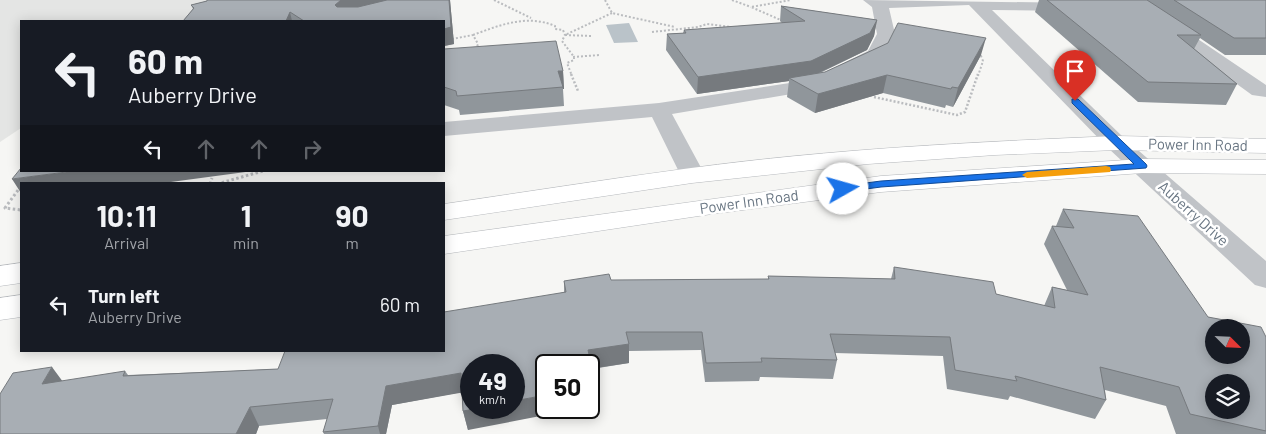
<!DOCTYPE html>
<style>
:root{--surface:#171b24;--page:#242831;--text:#f1f3f6;--muted:#9ea1a6}
body{margin:0;font-family:Barlow,sans-serif;background:var(--page);color:var(--text);height:100vh;display:flex;flex-direction:column;font-size:19px;white-space:nowrap}
*{box-sizing:border-box;margin:0}
p{font-size:16px;color:var(--muted)}
.icon{flex:none;width:28px;height:28px;fill:none;stroke:currentColor;stroke-width:2;stroke-linecap:round;stroke-linejoin:round}
.map{position:relative;flex:1;overflow:hidden}
.sheet{position:absolute;left:20px;top:182px;width:425px;height:170px;display:flex;flex-direction:column;background:var(--surface);border-radius:0px;box-shadow:0 2px 12px #0003}
.sheet>*{flex:none}
.guide{position:absolute;left:20px;top:20px;width:425px;height:152px;border-radius:0px;box-shadow:0 2px 12px #0003;background:#171b24;color:var(--text);overflow:hidden}
.needle{width:32px;rotate:114deg}
.tools{position:absolute;left:1205px;top:319px;display:grid;gap:10px}
.tools a{display:grid;place-items:center;width:45px;height:45px;border-radius:50%;background:var(--surface);box-shadow:0 2px 12px #0003;font-size:25px}
.speed{position:absolute;left:460px;top:354px;display:flex;gap:10px;font-size:25px;font-weight:700;text-align:center}
.speed>*{display:grid;place-content:center;width:65px;height:65px;border-radius:50%;background:var(--surface);box-shadow:0 2px 12px #0003;line-height:1}
.speed small{font-size:12px;font-weight:400}
.speed .limit{border:2px solid #111;border-radius:8px;background:#fff;color:#111}
.pin{position:absolute;display:grid;place-items:center;width:42px;height:42px;color:#fff;margin:-51px -21px;border-radius:50% 50% 50% 0;rotate:-45deg;box-shadow:0 0 5px #0007}
.pin .icon{rotate:45deg}
.me{position:absolute;width:55px;margin:-28px;rotate:83deg;stroke-linejoin:round;filter:drop-shadow(0 0 4px #0008)}
.turn{display:flex;align-items:center;gap:18px;height:105px;padding:0 25px;font-size:22px}
.turn .icon{width:65px;height:65px;stroke-width:2.5}
.turn b{display:block;font-size:35px;line-height:42px}
.lanes{display:flex;align-items:center;height:48px;padding:0 25px;background:#0003;justify-content:center;gap:25px;direction:ltr}
.lanes .off{opacity:.35}
.eta{display:flex;justify-content:space-evenly;align-items:center;height:85px;text-align:center}
.eta b{font-size:30px;font-weight:700;line-height:35px}
ul{padding:0;list-style:none}
li{display:flex;align-items:center;gap:15px;height:75px;padding:0 25px}
li div{flex:1}
li b{display:block;font-size:19px}
li em{font-style:normal}
.map>svg:first-child{display:block}
.built{fill:#e4e5e4}
.water{fill:#bac3c9}
.lines{fill:none;stroke-linecap:round;stroke-linejoin:round}
.major-casing{stroke:#b4b7bb;stroke-width:1}
.path-far2{stroke:#babcbf;stroke-width:2;stroke-dasharray:2 2;stroke-linecap:butt}
.path-far1{stroke:#babcbf;stroke-width:2.5;stroke-dasharray:2 2;stroke-linecap:butt}
.path{stroke:#babcbf;stroke-width:3;stroke-dasharray:2.5 2.5;stroke-linecap:butt}
.minor{fill:#c0c3c7;fill-rule:evenodd}
.major{fill:#fff;fill-rule:evenodd}
.wall{fill:#90969b}
.shaded-wall{fill:#767a7e}
.building{fill:#a8aeb4;stroke:#767a7e;fill-rule:evenodd}
.route{fill:#1a73e8;stroke:#114b97}
.slow{fill:#f59e0b}
.labels{text-anchor:middle;dominant-baseline:central;stroke-width:5;stroke-linejoin:round;paint-order:stroke}
.street-label{font-size:15px;fill:#687582;stroke:#fff}
</style>
<div class="map">
<svg width="1266" height="434" viewBox="0 0 1266 434">
<rect width="100%" height="100%" fill="#f6f6f4"/>
<path class="built" d="M 0,0 L 214,0 L 182,21 L 21,21 L 21,128 L 0,142 Z"/>
<path class="water" d="M 629,23 L 638,42 L 614,43 L 606,25 Z"/>
<g class="lines">
<g class="major-casing">
<path id="major" d="M 1116,136 L 1266,139 L 1266,153 L 1116,150 L 995,155 L 868,164 L 692,183 L 444,220 L 444,204 C 526,192 608,179 691,168 C 832,149 974,142 1116,136 Z
M 1142,159 L 1266,160 L 1266,174 L 1142,173 L 881,192 L 712,214 L 444,254 L 444,236 L 881,176 Z
M 21,263 L 21,283 L 0,286 L 0,266 Z
M 21,295 L 21,317 L 0,320 L 0,298 Z"/>
</g>
<path class="path-far2" d="M 494,0 L 531,18
M 605,0 L 612,13 L 675,27
M 732,0 L 751,7
M 783,21 L 751,7 L 791,0
M 652,32 L 698,27 L 707,24 L 731,27
M 473,35 C 500,25 527,14 555,26 L 555,29 L 563,30 L 565,35 L 562,41 L 574,57 L 574,60 L 567,63 L 572,76
M 591,36 L 565,35 L 612,13
M 452,39 L 473,35 L 478,44 L 476,50
M 977,54 L 981,56 L 983,61 L 978,76
M 573,57 L 600,55"/>
<path class="path-far1" d="M 571,74 L 578,91
M 874,97 L 957,115 L 965,112 L 978,74"/>
<path class="path" d="M 210,184 L 212,178
M 217,184 L 263,171
M 21,186 L 5,208 L 21,210"/>
<path class="minor" d="M 863,0 L 1080,3 L 1082,6 L 1080,9 L 1074,11 L 992,10 L 1124,138 L 1266,261 L 1266,288 L 1255,285 L 1108,148 L 969,5 L 889,8 L 895,34 L 883,59 L 821,89 L 672,114 L 705,175 L 701,180 L 692,183 L 683,180 L 652,117 L 444,136 L 444,122 L 659,103 L 809,80 L 868,51 L 877,34 L 872,7 Z
M 1121,0 L 1140,0 L 1266,85 L 1266,97 L 1252,95 Z"/>
<use href="#major" class="major"/>
</g>
<path class="wall" d="M 207,0 L 450,0 L 454,44 L 444,46 L 444,21 L 183,21 L 193,9 L 191,5 L 207,1 Z
M 1039,0 L 1266,0 L 1266,55 L 1225,55 L 1200,38 L 1194,49 L 1237,84 L 1226,105 L 1138,102 L 1035,12 Z
M 781,6 L 877,20 L 874,36 L 867,50 L 818,74 L 981,55 L 953,107 L 946,105 L 945,108 L 883,93 L 815,113 L 787,97 L 789,81 L 697,94 L 666,50 L 667,34 L 683,33 L 684,30 L 782,23 L 780,21 Z
M 444,49 L 563,71 L 564,89 L 563,89 L 564,106 L 460,115 L 459,110 L 444,105 Z
M 1063,209 L 1208,317 L 1266,337 L 1266,434 L 1176,434 L 1166,406 L 1105,390 L 1106,400 L 1095,419 L 1010,396 L 1008,400 L 947,389 L 943,356 L 835,353 L 837,360 L 833,379 L 760,377 L 759,381 L 705,382 L 701,350 L 629,351 L 629,363 L 592,369 L 597,405 L 589,406 L 589,365 L 468,430 L 463,411 L 462,392 L 392,405 L 386,434 L 324,434 L 323,432 L 327,419 L 259,426 L 256,434 L 0,434 L 125,371 L 128,375 L 278,369 L 564,292 L 564,281 L 768,279 L 768,276 L 891,279 L 894,267 L 996,294 L 1044,306 L 1052,287 L 1067,290 L 1044,244 L 1052,226 L 1056,226 Z"/>
<path class="shaded-wall" d="M 341,0 L 400,0 L 339,21 L 335,5 Z
M 449,0 L 450,0 L 454,44 L 444,46 L 444,29 Z
M 290,12 L 292,21 L 286,21 Z
M 877,20 L 874,36 L 867,50 L 808,78 L 789,78 L 789,81 L 697,94 L 698,77 Z
M 986,38 L 981,55 L 953,107 L 958,88 Z
M 558,71 L 563,71 L 564,89 L 563,89 Z
M 887,75 L 883,93 L 815,113 L 818,94 Z
M 74,171 L 253,171 L 156,184 L 21,184 L 21,193 L 12,179 Z
M 629,344 L 629,363 L 589,369 L 588,350 Z
M 52,367 L 66,386 L 42,384 Z
M 461,373 L 465,392 L 392,405 L 386,434 L 380,434 L 378,426 L 386,386 Z
M 596,386 L 597,405 L 589,406 L 589,387 Z
M 546,395 L 546,408 L 582,408 L 468,430 L 463,411 L 481,408 L 514,408 L 514,401 Z
M 250,407 L 259,426 L 256,434 L 236,434 Z"/>
<path class="building" d="M 207,0 L 341,0 L 335,5 L 337,7 L 358,7 L 387,0 L 449,0 L 451,27 L 444,29 L 444,21 L 304,21 L 290,12 L 286,21 L 183,21 L 194,8 L 191,5 L 207,1 Z
M 1047,0 L 1147,0 L 1201,35 L 1177,35 L 1237,84 L 1148,82 Z
M 1174,0 L 1266,0 L 1266,38 L 1234,38 Z
M 781,6 L 877,20 L 870,33 L 811,61 L 698,77 L 667,34 L 686,33 L 684,30 L 805,21 Z
M 898,23 L 986,38 L 958,88 L 952,87 L 951,89 L 887,75 L 818,94 L 789,78 L 825,72 L 888,43 Z
M 556,41 L 563,71 L 558,71 L 563,87 L 457,96 L 456,91 L 444,87 L 444,49 Z
M 21,168 L 21,171 L 74,171 L 12,179 Z
M 1063,209 L 1138,216 L 1208,317 L 1261,327 L 1266,337 L 1266,431 L 1190,414 L 1179,387 L 1100,367 L 1106,400 L 1015,376 L 1017,381 L 955,370 L 950,337 L 830,334 L 837,360 L 761,358 L 762,362 L 706,363 L 702,332 L 626,332 L 629,344 L 588,350 L 596,386 L 589,387 L 589,365 L 546,365 L 546,395 L 514,401 L 514,365 L 471,365 L 471,408 L 481,408 L 463,411 L 461,373 L 386,386 L 378,426 L 323,432 L 333,399 L 250,407 L 236,434 L 0,434 L 0,394 L 13,373 L 52,367 L 42,384 L 125,371 L 123,376 L 278,369 L 285,351 L 444,351 L 444,312 L 566,292 L 564,281 L 609,274 L 611,280 L 769,279 L 768,276 L 895,279 L 894,267 L 993,282 L 996,294 L 1055,308 L 1052,287 L 1088,295 L 1052,226 L 1074,228 ZM 1214,328 L 1241,328 L 1241,355 L 1214,355 ZM 1214,382 L 1241,382 L 1241,410 L 1214,410 Z"/>
<path class="route" d="M 1072,99 L 1078,99 L 1146,164 L 1147,166 L 1146,168 L 881,187 L 843,192 L 838,189 L 843,186 L 881,181 L 1134,164 L 1072,103 Z"/>
<path class="slow" d="M 1106,166 L 1110,167 L 1111,170 L 1110,172 L 1027,178 L 1022,175 L 1027,172 Z"/>
<g class="labels">
<g class="street-label">
<text transform="translate(1198 144) rotate(1)">Power Inn Road</text>
<text transform="translate(749 201) rotate(-8)">Power Inn Road</text>
<text transform="translate(1194 213) rotate(42)">Auberry Drive</text>
</g>
</g>
</svg>
<div class="tools">
<a><svg class="needle" viewBox="-14 -14 28 28"><path d="M0-13l5 13h-10z" fill="#e53935"/><path d="M0 13l5-13h-10z" fill="#9ea1a6"/></svg></a>
<a><svg class="icon" aria-label="layers" viewBox="0 0 24 24"><path d="M12 4l9 5-9 5-9-5zM3 14l9 5 9-5"/></svg></a>
</div>
<div class="speed"><div>49<small>km/h</small></div><div class="limit">50</div></div>
<div class="pin" style="left:1075px;top:101px;background:#d93025"><svg class="icon" aria-label="arrive" viewBox="0 0 24 24"><path d="M6 21V4h12l-3 4 3 4H6"/></svg></div>
<svg class="me" style="left:843px;top:189px" viewBox="-20 -20 40 40"><circle r="19" fill="#fff"/><path d="M0-13L10 11 0 6-10 11z" fill="#1a73e8"/></svg>
<div class="guide">
<div class="turn"><svg class="icon" aria-label="left" viewBox="0 0 24 24"><path d="M17 20v-9H6M10 6l-5 5 5 5"/></svg><div><b>60 m</b>Auberry Drive</div></div>
<div class="lanes"><svg class="icon" aria-label="left" viewBox="0 0 24 24"><path d="M17 20v-9H6M10 6l-5 5 5 5"/></svg><svg class="icon off" aria-label="ahead" viewBox="0 0 24 24"><path d="M12 20V5M6 11l6-6 6 6"/></svg><svg class="icon off" aria-label="ahead" viewBox="0 0 24 24"><path d="M12 20V5M6 11l6-6 6 6"/></svg><svg class="icon off" aria-label="right" viewBox="0 0 24 24"><path d="M7 20v-9h11M14 6l5 5-5 5"/></svg></div>
</div>
<section class="sheet">
<div class="eta">
<div><b>10:11</b><p>Arrival</p></div>
<div><b>1</b><p>min</p></div>
<div><b>90</b><p>m</p></div>
</div>
<ul>
<li><svg class="icon" aria-label="left" viewBox="0 0 24 24"><path d="M17 20v-9H6M10 6l-5 5 5 5"/></svg><div><b>Turn left</b><p>Auberry Drive</p></div><em>60 m</em></li>
</ul>
</section>
</div>
